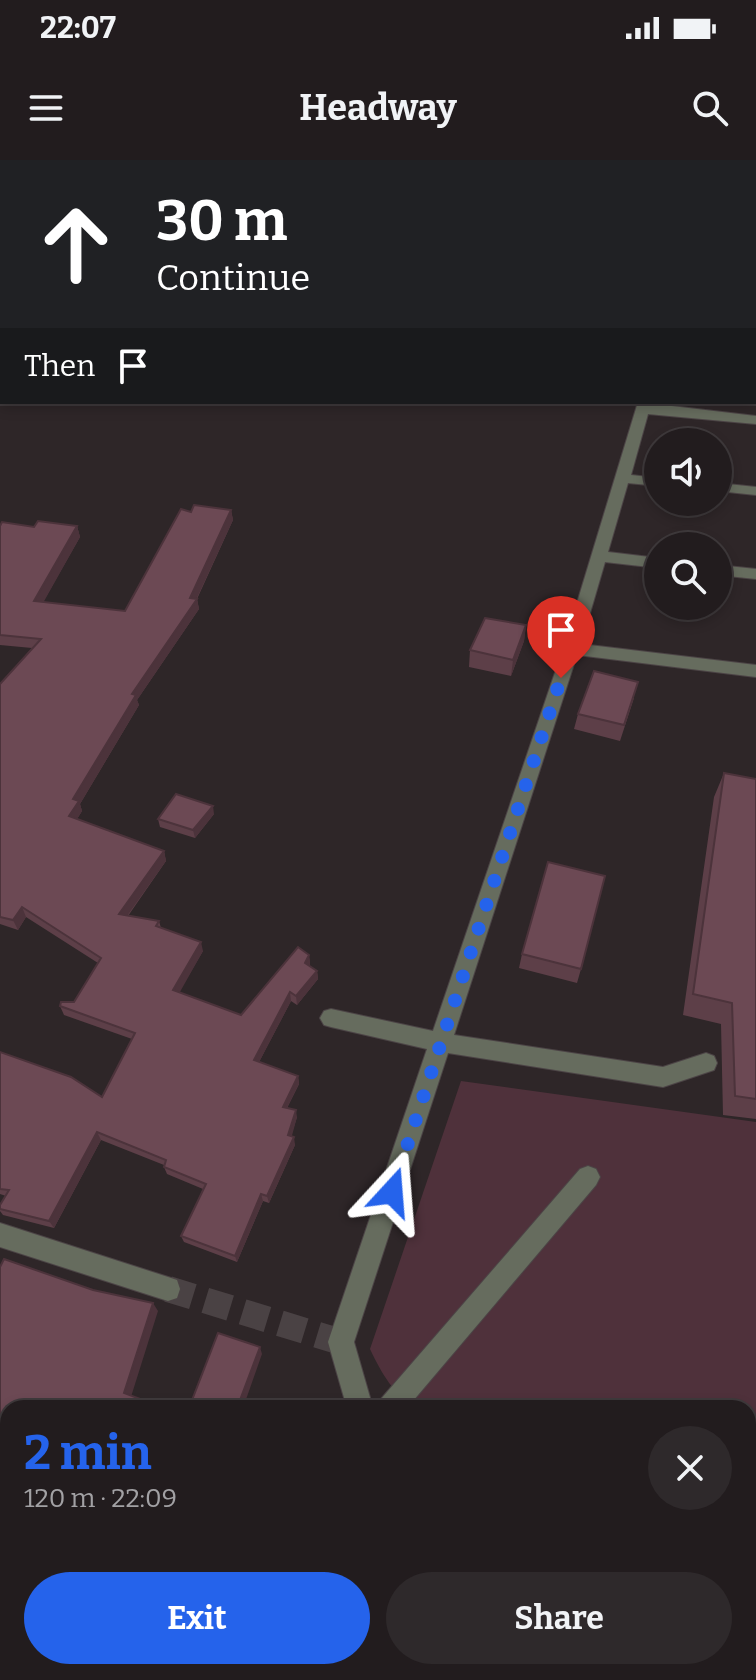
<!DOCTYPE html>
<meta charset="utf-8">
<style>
:root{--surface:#221c1e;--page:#2e292b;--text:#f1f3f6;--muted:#a2a1a4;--line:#3f3a3c;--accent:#2563eb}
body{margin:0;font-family:Bitter,serif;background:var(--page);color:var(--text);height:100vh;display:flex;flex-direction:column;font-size:30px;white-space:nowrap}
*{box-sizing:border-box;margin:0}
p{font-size:26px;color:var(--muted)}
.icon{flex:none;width:44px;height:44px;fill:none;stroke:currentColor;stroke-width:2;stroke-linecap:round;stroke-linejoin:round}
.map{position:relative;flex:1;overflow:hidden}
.drawer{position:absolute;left:0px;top:1240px;width:756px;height:280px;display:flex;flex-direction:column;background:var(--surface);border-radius:24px 24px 0 0;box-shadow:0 4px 12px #0003,0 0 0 2px var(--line)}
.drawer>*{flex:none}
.top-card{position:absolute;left:0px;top:0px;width:756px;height:244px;box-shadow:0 4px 12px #0003,0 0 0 2px var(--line);background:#202124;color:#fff;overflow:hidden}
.fabs{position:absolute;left:644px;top:268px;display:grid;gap:16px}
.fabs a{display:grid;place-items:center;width:88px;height:88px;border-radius:50%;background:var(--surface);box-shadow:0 4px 12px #0003,0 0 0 2px var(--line);font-size:40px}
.pin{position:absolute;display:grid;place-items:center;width:68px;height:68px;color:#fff;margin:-82px -34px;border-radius:50% 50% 50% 0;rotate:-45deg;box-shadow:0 0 8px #0007}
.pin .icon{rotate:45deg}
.me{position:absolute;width:88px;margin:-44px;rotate:19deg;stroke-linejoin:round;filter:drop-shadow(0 0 6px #0008)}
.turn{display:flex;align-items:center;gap:28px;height:168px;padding:0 24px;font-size:36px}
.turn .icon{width:104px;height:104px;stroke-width:2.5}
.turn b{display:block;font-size:56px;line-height:68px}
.then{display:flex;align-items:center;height:76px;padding:0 24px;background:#0003;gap:16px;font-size:30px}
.round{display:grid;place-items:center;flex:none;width:84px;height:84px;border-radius:42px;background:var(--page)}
.summary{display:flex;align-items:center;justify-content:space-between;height:136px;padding:0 24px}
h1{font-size:48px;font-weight:700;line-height:60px;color:var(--accent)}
.cta{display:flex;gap:16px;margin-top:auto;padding:16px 24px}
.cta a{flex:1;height:92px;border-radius:48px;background:var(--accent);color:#fff;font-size:32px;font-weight:700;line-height:92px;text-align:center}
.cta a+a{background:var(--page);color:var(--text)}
.status{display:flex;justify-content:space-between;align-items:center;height:56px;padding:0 40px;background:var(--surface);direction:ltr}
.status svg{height:22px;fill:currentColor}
header{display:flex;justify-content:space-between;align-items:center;height:104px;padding:0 24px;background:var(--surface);font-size:36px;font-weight:700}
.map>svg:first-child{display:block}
.green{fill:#4f313b}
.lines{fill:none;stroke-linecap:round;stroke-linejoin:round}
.minor-tunnel{stroke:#4a4244;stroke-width:26;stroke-dasharray:26 13;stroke-linecap:butt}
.minor-casing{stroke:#4c4446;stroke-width:2}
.minor{fill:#666c5e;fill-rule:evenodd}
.wall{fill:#5d3f48}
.shaded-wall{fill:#4c333b}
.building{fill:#6c4954;stroke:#4c333b;stroke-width:2}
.route{stroke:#2563eb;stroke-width:14;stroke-dasharray:0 25.2}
</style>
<div class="status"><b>22:07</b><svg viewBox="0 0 49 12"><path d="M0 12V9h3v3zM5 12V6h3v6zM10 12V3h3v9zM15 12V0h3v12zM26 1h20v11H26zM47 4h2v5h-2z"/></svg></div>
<header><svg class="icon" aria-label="menu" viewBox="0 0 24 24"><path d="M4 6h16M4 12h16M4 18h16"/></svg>Headway<svg class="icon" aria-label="search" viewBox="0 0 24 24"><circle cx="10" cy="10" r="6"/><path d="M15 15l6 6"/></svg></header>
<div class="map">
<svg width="756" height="1520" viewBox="0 0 756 1520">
<rect width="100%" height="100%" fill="#2e2628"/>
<path class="green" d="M 461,921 L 756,962 L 756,1326 L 748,1325 L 748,1248 L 417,1248 C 393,1234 382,1214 370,1189 Z"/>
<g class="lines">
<path class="minor-tunnel" d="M 168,1129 L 341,1182"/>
<g class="minor-casing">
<path id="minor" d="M 754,11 L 756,11 L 756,17 L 754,17 Z
M 754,55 L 756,55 L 756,62 L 754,62 Z
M 754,187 L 756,187 L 756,195 L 754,195 Z
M 638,242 L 756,256 L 756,264 L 648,254 L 631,315 L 658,318 L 658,326 L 628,323 L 608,392 L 658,398 L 658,408 L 605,402 L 581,484 L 756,505 L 756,517 L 577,495 L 454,875 L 663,907 L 706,893 L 714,896 L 717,903 L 714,910 L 663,927 L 448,893 L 354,1182 L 373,1248 L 347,1248 L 328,1182 L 427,889 L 331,867 L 324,865 L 320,858 L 324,851 L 331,849 L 433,871 L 563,489 Z
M 718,323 L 756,327 L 756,335 L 718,331 Z
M 718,405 L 756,409 L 756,419 L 718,415 Z
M 588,1006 L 596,1009 L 600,1017 L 596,1025 L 407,1248 L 377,1248 L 381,1239 L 580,1009 Z
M 0,1063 L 168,1117 L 177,1120 L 180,1129 L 177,1138 L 168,1141 L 0,1087 Z
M 748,1349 L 756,1351 L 756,1379 L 748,1377 Z
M 35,1512 L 66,1512 L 62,1520 L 31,1520 Z
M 225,1512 L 255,1512 L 251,1520 L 221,1520 Z"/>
</g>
<use href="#minor" class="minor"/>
</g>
<path class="wall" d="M 231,350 L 233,360 L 197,439 L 199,449 L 137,540 L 139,545 L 80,644 L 82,651 L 77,659 L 164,691 L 166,701 L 128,756 L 159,761 L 161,768 L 203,791 L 179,832 L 241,855 L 309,795 L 310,804 L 309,806 L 317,811 L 318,819 L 297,845 L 291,841 L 259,902 L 298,916 L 299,924 L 287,948 L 297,957 L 291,976 L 295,985 L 269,1043 L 263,1041 L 237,1102 L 184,1082 L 181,1076 L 203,1029 L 167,1014 L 164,1007 L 164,1005 L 101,980 L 54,1068 L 3,1055 L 0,1051 L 0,1045 L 6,1036 L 0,1034 L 0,892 L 102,937 L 132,879 L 64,855 L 60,846 L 74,842 L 98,803 L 26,757 L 18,770 L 0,764 L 0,524 L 32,488 L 0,485 L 0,366 L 34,367 L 77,366 L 80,377 L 43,442 L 125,451 L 191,352 Z
M 526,465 L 524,481 L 511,516 L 469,507 L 470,490 Z
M 634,538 L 620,581 L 574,569 L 578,554 Z
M 724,613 L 756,619 L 756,959 L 723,955 L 721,864 L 683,855 L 714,637 Z
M 214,654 L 195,678 L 160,667 L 158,659 Z
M 522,794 L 581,809 L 577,823 L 519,808 Z
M 753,1431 L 756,1520 L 724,1520 L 726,1512 L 748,1512 L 748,1432 Z"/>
<path class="shaded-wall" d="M 231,350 L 233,360 L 196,440 L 197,439 L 199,449 L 137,540 L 139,545 L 80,644 L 82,651 L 73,666 L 69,656 L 73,639 L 132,534 L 190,438 Z
M 77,366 L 80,377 L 38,452 L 34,441 Z
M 526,465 L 524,481 L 511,516 L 513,500 Z
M 213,646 L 214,654 L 195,678 L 193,670 Z
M 164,691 L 166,701 L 122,763 L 119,754 Z
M 22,747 L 26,757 L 18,770 L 13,760 Z
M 201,782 L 203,791 L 176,839 L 173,830 Z
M 309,795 L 310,804 L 306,812 L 305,803 Z
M 317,811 L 318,819 L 297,845 L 296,836 Z
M 290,832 L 291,841 L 256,908 L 254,900 Z
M 298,916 L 299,924 L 284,954 L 283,947 Z
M 296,950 L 297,957 L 290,983 L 288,975 Z
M 97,972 L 101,980 L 54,1068 L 49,1061 Z
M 294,977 L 295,985 L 269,1043 L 267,1036 Z
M 261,1034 L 263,1041 L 237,1102 L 235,1096 Z
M 153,1143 L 158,1151 L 130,1240 L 124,1233 Z
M 260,1187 L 262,1194 L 243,1248 L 237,1248 Z
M 8,1354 L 8,1376 L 0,1391 L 0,1369 Z
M 164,1512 L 170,1512 L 165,1520 L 160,1520 Z"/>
<path class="building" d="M 194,345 L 231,350 L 190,438 L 197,439 L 132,534 L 136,535 L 73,639 L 79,641 L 69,656 L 164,691 L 119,754 L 159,761 L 156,766 L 201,782 L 173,830 L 241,855 L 298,787 L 309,795 L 305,803 L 317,811 L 296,836 L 290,832 L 254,900 L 298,916 L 283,947 L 296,950 L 288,975 L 294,977 L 267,1036 L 261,1034 L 235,1096 L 181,1076 L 206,1024 L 164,1007 L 166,1000 L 97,972 L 49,1061 L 0,1049 L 0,1045 L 9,1030 L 0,1029 L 0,892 L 71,917 L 102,937 L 135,873 L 60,846 L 61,842 L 74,842 L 101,798 L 22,747 L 13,760 L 0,757 L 0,524 L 41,479 L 0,475 L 0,366 L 2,362 L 34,367 L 38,361 L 77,366 L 34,441 L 125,451 L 181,349 L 191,352 Z
M 485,458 L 526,465 L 513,500 L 470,490 Z
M 594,511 L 638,522 L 624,565 L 578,554 Z
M 724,613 L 756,619 L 756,939 L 735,936 L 732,843 L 693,834 Z
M 176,634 L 213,646 L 193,670 L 158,659 Z
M 548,702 L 605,716 L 581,809 L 522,794 Z
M 4,1099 L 93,1130 L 153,1143 L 124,1233 L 164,1248 L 8,1248 L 8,1354 L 0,1369 L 0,1107 Z
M 218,1173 L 260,1187 L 237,1248 L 189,1248 Z
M 753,1431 L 756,1433 L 756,1520 L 734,1520 L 735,1512 L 748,1512 L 748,1453 Z
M 86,1512 L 164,1512 L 160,1520 L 80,1520 Z
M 286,1512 L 589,1512 L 601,1520 L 451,1520 L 440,1513 L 438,1520 L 302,1520 L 286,1513 Z"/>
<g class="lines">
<path class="route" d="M 392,1032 L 561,518"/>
</g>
</svg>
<div class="fabs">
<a><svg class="icon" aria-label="sound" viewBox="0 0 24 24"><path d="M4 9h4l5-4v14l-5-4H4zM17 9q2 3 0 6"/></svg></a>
<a><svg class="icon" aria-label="search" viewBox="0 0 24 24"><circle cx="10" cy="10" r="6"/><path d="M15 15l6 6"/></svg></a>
</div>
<div class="pin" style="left:561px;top:518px;background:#d93025"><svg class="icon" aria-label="arrive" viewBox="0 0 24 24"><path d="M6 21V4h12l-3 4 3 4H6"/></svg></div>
<svg class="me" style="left:392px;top:1032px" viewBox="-20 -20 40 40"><path d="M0-17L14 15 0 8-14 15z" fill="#2563eb" stroke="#fff" stroke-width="4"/></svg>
<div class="top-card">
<div class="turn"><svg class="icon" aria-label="ahead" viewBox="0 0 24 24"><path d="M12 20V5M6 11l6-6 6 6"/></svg><div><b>30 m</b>Continue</div></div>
<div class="then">Then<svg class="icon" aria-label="arrive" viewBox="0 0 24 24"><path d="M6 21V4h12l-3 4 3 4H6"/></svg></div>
</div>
<section class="drawer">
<div class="summary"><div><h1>2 min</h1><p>120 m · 22:09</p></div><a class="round"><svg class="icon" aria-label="close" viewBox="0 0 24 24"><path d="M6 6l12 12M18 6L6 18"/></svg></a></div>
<div class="cta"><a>Exit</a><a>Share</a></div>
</section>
</div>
